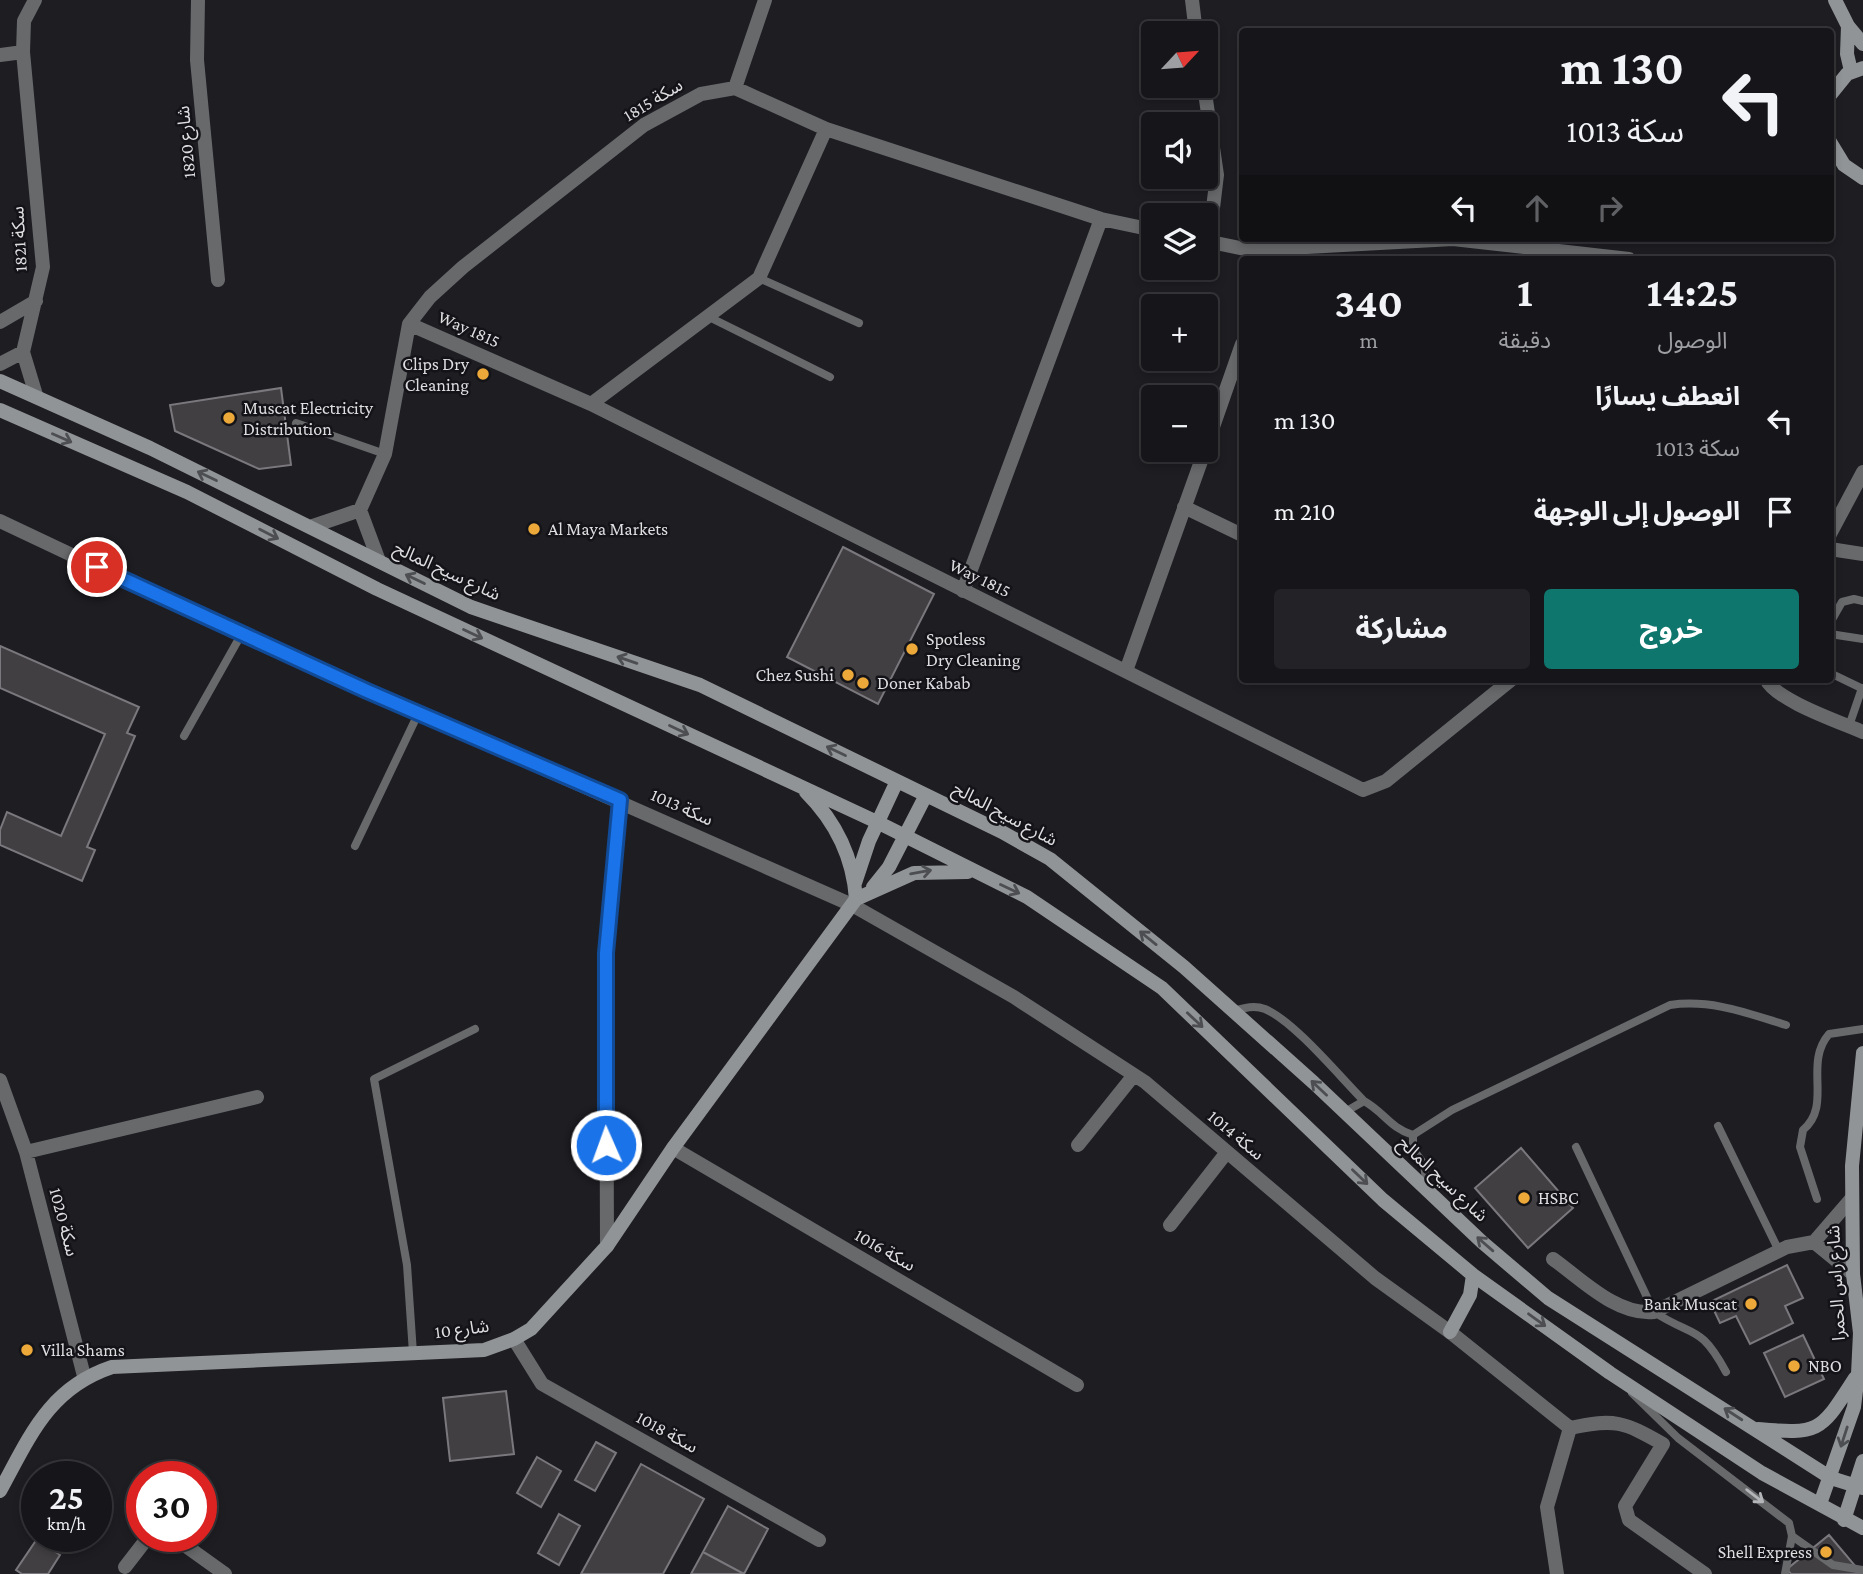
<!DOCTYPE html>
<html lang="ar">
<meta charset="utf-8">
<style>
:root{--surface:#16161a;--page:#232327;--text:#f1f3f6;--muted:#9e9fa2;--line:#353539;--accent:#0f766e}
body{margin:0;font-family:"Crimson Pro","Noto Sans Arabic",serif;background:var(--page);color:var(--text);direction:rtl;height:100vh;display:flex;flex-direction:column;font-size:26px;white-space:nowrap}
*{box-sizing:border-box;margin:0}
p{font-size:23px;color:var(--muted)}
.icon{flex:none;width:38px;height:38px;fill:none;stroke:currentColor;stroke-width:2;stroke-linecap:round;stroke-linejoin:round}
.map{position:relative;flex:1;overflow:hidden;direction:ltr}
.drawer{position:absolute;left:1239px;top:256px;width:595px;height:427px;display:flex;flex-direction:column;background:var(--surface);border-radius:7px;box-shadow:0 4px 10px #0003,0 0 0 2px var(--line);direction:rtl}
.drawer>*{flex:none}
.hud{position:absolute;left:1239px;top:28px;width:595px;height:214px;border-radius:7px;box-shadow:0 4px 10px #0003,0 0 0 2px var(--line);direction:rtl;background:#16161a;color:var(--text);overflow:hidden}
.needle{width:46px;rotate:64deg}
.buttons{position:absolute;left:1141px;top:21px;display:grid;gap:14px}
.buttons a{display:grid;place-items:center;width:77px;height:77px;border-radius:7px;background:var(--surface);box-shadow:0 4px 10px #0003,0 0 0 2px var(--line);font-size:35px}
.speed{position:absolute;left:21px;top:1461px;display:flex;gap:14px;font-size:35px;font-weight:700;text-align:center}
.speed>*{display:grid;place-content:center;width:91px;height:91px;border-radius:50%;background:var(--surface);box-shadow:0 4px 10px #0003,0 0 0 2px var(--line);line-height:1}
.speed small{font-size:18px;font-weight:400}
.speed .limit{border:10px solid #d22;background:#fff;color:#111}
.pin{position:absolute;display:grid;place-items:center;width:60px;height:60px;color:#fff;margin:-30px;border:4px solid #fff;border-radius:50%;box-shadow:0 2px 7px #0007}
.me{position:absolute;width:77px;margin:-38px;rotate:358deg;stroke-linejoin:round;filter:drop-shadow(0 0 5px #0008)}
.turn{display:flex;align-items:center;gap:24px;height:147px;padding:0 35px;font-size:32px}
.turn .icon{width:91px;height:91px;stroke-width:2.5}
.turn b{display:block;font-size:49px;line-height:60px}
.lanes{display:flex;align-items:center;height:66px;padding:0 35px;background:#0003;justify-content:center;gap:35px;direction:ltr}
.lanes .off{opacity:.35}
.eta{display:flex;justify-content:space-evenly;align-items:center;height:119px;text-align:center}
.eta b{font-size:42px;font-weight:700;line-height:49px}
.button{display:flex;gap:14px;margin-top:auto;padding:14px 35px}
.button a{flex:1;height:80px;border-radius:7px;background:var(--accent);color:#fff;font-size:28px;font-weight:700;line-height:80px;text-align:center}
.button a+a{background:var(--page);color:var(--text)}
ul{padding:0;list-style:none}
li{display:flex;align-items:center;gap:21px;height:91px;padding:0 35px}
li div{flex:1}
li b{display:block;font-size:26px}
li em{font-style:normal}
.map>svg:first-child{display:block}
.building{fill:#423f43;stroke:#7b787d;stroke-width:2}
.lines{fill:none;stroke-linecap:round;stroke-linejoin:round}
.lane{stroke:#67696b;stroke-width:8}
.street{stroke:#67696b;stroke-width:14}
.secondary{stroke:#919497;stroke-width:14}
.oneway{stroke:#4c4e51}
.oneway2{stroke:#b4b5b8}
.route-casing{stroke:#114b97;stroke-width:18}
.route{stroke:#1a73e8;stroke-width:12}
.poi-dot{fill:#eca93a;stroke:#141418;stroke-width:2.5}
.labels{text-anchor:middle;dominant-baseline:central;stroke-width:5;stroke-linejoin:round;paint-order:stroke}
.street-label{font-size:18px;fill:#dedee1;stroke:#141418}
.poi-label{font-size:18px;fill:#dedee1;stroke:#141418;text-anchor:start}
</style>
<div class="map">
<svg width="1863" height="1574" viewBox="0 0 1863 1574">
<rect width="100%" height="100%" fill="#1d1d22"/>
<path class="building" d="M 281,388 L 291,465 L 259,469 L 175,431 L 170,405 Z
M 843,547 L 934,594 L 878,704 L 787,657 Z
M 0,646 L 139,707 L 127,733 L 135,736 L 87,847 L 95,850 L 82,881 L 0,845 L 0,830 L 7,812 L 61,836 L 105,734 L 0,688 Z
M 1521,1148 L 1573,1208 L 1528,1248 L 1475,1188 Z
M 1787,1265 L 1803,1298 L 1785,1306 L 1793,1323 L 1750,1344 L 1736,1316 L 1720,1323 L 1710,1302 Z
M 1803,1335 L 1824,1379 L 1785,1397 L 1764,1353 Z
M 506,1391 L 514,1454 L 450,1461 L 443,1398 Z
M 596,1442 L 616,1453 L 595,1491 L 575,1480 Z
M 537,1457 L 561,1471 L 541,1507 L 517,1493 Z
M 641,1464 L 704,1499 L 663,1574 L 581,1574 Z
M 728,1506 L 768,1529 L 744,1574 L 703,1552 Z
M 559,1514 L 580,1526 L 559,1565 L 538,1553 Z
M 1829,1535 L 1862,1574 L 1791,1574 L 1787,1569 Z
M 37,1539 L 60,1555 L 48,1574 L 22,1574 L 16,1570 Z
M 703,1552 L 744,1574 L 691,1574 Z"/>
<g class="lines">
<path class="lane" d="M 759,278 L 859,323
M 707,316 L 830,377
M 296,423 L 385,454
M 1830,623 L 1842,602 L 1854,599 L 1863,601
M 1830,634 L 1863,639
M 1830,673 L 1863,689
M 1849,726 L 1862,688
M 184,736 L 241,635
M 355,846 L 418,714
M 1233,1011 C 1244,1008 1254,1005 1265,1009 C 1294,1021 1340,1077 1364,1101
M 1345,1112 L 1364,1101 C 1384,1112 1390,1128 1413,1135 L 1452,1110 L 1670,1005 C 1711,999 1747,1013 1786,1025
M 1718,1126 L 1779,1251
M 1413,1135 L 1413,1149 L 1424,1164 L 1427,1188
M 1576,1147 L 1654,1312 C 1694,1338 1700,1324 1726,1372
M 1817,1199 L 1800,1147 L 1803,1130 C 1833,1105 1803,1064 1829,1034 L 1863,1029
M 413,1353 L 407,1265 L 374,1079 L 475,1029
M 1632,1393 L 1678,1438 L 1789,1523 L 1792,1536 L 1785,1574
M 1792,1536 L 1833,1565 L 1863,1570"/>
<path class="street" d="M 35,0 L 24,21 L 23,52 L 43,267 L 23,352 L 36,395
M 198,0 L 197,60 L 218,280
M 1192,0 L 1196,33
M 0,55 L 23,52
M 1204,86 L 1217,175 L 1209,241
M 735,88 L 765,0
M 1206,241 L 1250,250 L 1453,239 L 1629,259
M 0,322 L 36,301
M 409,324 L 591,404 L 1363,790 L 1386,781 L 1512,679
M 0,364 L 23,352
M 591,404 L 759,278 L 826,129
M 1206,447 L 1242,344
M 1184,507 L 1242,535
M 0,521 L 241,635 L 852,905 L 1014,997 L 1145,1082 L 1375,1278 L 1450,1332 L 1570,1428
M 313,526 L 360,510
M 1830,534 L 1863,472
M 1830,549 L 1863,554
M 379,561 L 360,510 L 385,454 L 409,324 L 430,297 L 463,267 L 644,125 L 701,94 L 735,88 L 826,129 L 1101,219 L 1153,230
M 963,591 L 1101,219
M 1126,671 L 1205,450
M 1766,679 C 1775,700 1840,722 1863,732
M 0,1080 L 26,1152 L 84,1376
M 1078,1145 L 1134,1075
M 673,1148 L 1077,1385
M 26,1152 L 257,1097
M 1170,1225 L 1227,1152
M 1814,1242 L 1853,1274
M 607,1246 L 606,953 L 620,800
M 1553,1259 C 1581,1279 1617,1316 1654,1312 L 1787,1247 L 1814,1242 L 1852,1198
M 514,1339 L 542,1384 L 819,1540
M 1570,1428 C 1615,1418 1624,1422 1663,1444 L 1625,1506 L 1629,1520 L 1705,1574
M 172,1536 L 225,1574
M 125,1567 L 149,1536
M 1557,1574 L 1547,1507 L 1570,1428"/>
<path class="secondary" d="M 1835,0 L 1848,26 L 1863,44
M 1848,26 L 1847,54 L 1851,71
M 1830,95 L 1847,74 L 1863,68
M 1830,142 L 1844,165 L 1863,178
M 0,381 L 150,448 L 471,607 L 700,685 L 1002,832 L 1050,859 L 1184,967 L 1314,1083 L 1482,1242 L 1548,1298 L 1831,1478 L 1863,1488
M 0,410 L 187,492 L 377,589 L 877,822 L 1027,897 L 1162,988 L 1383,1200 L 1473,1275 L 1610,1373 L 1762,1473 L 1863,1528
M 806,792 C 835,821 853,856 856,899
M 855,883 L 869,841 L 897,781
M 873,887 L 889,867 L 926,795
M 1450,1332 L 1470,1295 L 1473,1275
M 1758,1429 C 1822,1435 1821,1430 1855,1378
M 0,1491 C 30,1436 49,1388 112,1367 L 484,1350 L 514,1339 L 531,1329 L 607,1246 L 673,1148 L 856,899 L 914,873 L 968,872
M 1820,1504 L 1854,1407 L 1858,1374 L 1860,1333 L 1853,1274 L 1852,1166 L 1863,1053
M 1844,1520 L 1863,1461"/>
</g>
<defs><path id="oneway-shaft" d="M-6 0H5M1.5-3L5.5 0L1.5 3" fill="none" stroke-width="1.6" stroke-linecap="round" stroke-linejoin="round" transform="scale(1.75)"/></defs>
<g class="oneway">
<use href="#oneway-shaft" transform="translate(62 438) rotate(24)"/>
<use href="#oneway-shaft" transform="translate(207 476) rotate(-154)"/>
<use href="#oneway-shaft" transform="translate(269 534) rotate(27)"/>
<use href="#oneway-shaft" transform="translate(415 579) rotate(-154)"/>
<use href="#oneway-shaft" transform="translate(473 634) rotate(25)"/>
<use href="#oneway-shaft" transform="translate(627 660) rotate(-161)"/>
<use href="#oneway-shaft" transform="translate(679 730) rotate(25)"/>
<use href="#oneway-shaft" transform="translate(836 751) rotate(-154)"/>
<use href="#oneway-shaft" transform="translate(921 872) rotate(-10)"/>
<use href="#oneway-shaft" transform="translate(1010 889) rotate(25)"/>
<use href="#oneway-shaft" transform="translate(1148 938) rotate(-141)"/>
<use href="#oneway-shaft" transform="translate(1195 1020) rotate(43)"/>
<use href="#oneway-shaft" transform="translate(1319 1088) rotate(-137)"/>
<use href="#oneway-shaft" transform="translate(1360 1177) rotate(44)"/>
<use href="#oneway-shaft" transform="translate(1485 1244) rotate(-139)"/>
<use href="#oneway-shaft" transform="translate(1537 1320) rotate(36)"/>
<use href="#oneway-shaft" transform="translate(1733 1414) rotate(-147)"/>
<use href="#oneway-shaft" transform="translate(1844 1437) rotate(108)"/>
</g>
<use class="oneway2" href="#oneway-shaft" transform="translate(1755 1496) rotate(37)"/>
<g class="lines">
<g class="route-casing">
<path id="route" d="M 97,567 L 367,691 L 620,800 L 606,953 L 606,1145"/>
</g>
<use href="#route" class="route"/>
</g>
<g class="poi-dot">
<circle cx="483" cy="374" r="7"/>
<circle cx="229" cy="418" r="7"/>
<circle cx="534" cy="529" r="7"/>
<circle cx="912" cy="649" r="7"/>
<circle cx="848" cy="675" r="7"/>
<circle cx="863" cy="683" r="7"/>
<circle cx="1524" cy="1198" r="7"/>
<circle cx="1751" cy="1304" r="7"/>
<circle cx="27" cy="1350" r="7"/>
<circle cx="1794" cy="1366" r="7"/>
<circle cx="1826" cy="1552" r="7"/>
</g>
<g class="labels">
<g class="street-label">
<text transform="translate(653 100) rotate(-31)">سكة 1815</text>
<text transform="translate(186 142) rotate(-95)">1820 شارع</text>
<text transform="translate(19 239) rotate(-93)">سكة 1821</text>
<text transform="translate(469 329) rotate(24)">Way 1815</text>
<text transform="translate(447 571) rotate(25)">شارع سيح المالح</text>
<text transform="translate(980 578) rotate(26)">Way 1815</text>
<text transform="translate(682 807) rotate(24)">سكة 1013</text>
<text transform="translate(1005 814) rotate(28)">شارع سيح المالح</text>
<text transform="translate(1236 1135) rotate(40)">سكة 1014</text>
<text transform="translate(1443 1179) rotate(43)">شارع سيح المالح</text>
<text transform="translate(64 1222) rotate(75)">سكة 1020</text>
<text transform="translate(885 1250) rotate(30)">سكة 1016</text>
<text transform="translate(1836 1283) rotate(-93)">شارع راس الحمرا</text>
<text transform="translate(462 1329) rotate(-7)">شارع 10</text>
<text transform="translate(667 1432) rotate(29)">سكة 1018</text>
</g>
<g class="poi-label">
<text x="469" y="364" text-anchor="end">Clips Dry<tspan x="469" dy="21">Cleaning</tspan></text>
<text x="243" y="408">Muscat Electricity<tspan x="243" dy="21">Distribution</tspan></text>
<text x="548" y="529">Al Maya Markets</text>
<text x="926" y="639">Spotless<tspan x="926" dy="21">Dry Cleaning</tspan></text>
<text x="834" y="675" text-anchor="end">Chez Sushi</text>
<text x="877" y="683">Doner Kabab</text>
<text x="1538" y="1198">HSBC</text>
<text x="1737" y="1304" text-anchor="end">Bank Muscat</text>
<text x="41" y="1350">Villa Shams</text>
<text x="1808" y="1366">NBO</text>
<text x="1812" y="1552" text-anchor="end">Shell Express</text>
</g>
</g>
</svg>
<div class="buttons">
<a><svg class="needle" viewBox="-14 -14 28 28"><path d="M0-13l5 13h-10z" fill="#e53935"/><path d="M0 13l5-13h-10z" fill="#9e9fa2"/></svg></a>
<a><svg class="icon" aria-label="sound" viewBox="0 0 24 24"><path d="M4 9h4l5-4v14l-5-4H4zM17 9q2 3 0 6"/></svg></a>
<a><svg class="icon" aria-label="layers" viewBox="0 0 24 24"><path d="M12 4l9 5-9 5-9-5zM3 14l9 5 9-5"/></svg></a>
<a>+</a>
<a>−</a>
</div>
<div class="speed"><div>25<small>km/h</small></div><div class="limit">30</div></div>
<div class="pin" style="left:97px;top:567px;background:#d93025"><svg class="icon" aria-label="arrive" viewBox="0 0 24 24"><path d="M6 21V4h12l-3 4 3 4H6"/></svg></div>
<svg class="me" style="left:606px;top:1145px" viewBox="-20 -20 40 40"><circle r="17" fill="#1a73e8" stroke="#fff" stroke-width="3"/><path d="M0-11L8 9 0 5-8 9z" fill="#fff"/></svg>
<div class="hud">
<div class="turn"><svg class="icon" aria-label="left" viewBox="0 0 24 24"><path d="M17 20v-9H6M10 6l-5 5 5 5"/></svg><div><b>130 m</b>سكة 1013</div></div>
<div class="lanes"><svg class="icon" aria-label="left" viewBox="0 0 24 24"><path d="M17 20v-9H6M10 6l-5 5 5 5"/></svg><svg class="icon off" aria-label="ahead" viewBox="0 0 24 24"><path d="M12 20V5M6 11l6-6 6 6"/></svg><svg class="icon off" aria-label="right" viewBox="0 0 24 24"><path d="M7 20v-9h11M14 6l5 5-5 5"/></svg></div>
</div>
<section class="drawer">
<div class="eta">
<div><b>14:25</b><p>الوصول</p></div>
<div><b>1</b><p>دقيقة</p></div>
<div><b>340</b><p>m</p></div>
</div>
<ul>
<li><svg class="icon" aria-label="left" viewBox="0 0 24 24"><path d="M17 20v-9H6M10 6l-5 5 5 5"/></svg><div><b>انعطف يسارًا</b><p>سكة 1013</p></div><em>130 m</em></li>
<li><svg class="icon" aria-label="arrive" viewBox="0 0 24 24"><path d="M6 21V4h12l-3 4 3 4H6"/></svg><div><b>الوصول إلى الوجهة</b></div><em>210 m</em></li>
</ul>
<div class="button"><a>خروج</a><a>مشاركة</a></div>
</section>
</div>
